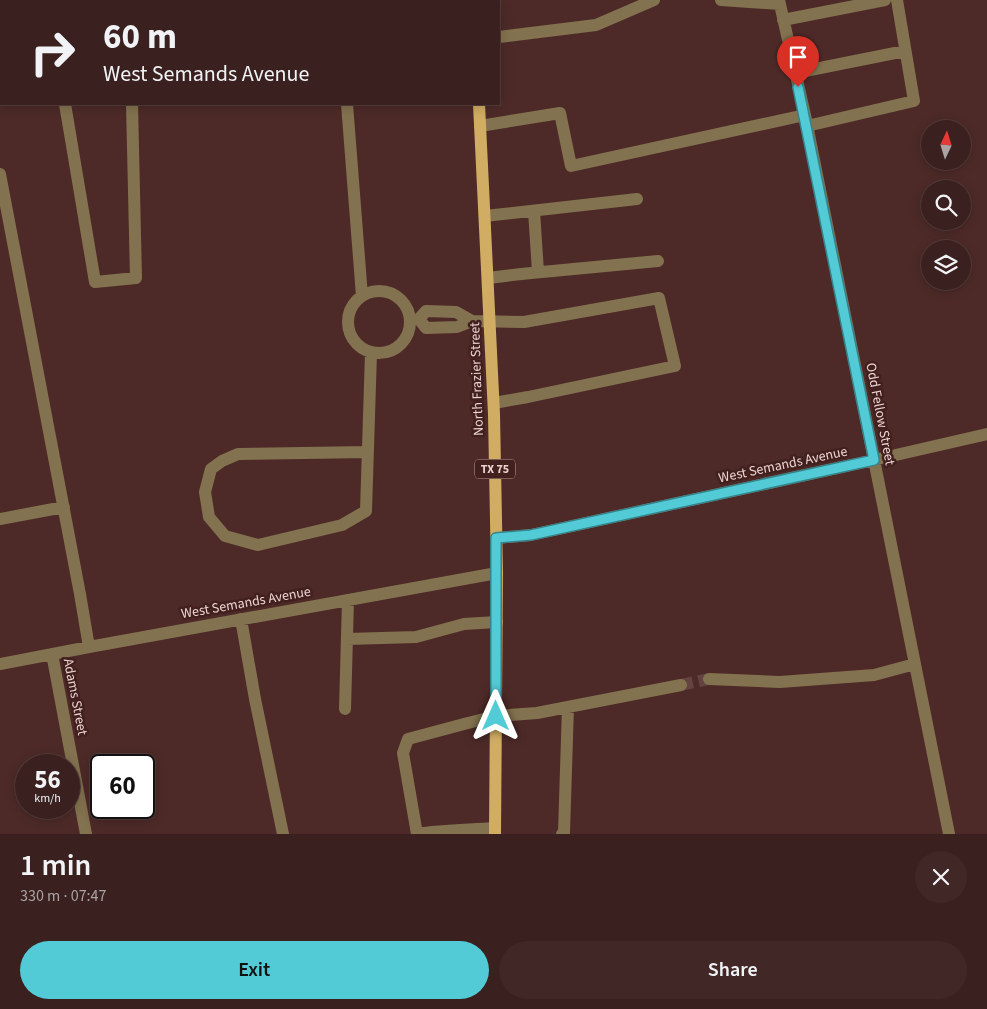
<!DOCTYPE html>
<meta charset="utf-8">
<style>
:root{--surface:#3a201e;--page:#412827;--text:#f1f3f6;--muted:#aba3a4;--line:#543e3c;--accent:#52cbd7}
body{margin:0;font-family:"Source Sans 3",sans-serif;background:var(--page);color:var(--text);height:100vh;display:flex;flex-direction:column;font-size:19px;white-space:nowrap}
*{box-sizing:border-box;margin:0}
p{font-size:16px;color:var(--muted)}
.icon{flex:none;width:28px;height:28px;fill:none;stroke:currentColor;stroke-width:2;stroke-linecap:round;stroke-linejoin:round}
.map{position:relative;height:834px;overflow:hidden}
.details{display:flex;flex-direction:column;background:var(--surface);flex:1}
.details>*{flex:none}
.hud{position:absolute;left:0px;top:0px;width:500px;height:105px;box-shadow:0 2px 12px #0003,0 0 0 1px var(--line);background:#3a201e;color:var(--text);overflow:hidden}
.needle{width:32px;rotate:4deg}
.controls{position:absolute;left:921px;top:120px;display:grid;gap:10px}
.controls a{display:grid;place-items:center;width:50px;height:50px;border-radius:50%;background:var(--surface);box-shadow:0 2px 12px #0003,0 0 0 1px var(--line);font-size:25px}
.speed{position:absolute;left:15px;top:754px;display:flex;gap:10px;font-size:25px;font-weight:700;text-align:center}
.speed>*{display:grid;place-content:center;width:65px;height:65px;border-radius:50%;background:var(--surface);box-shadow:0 2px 12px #0003,0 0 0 1px var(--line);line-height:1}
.speed small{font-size:12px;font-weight:400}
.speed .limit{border:2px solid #111;border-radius:8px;background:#fff;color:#111}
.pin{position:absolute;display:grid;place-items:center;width:42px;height:42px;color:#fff;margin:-51px -21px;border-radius:50% 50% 50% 0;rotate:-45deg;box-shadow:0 0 5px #0007}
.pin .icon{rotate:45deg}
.me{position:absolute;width:55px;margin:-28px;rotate:0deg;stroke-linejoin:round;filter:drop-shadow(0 0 4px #0008)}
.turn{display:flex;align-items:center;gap:18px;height:105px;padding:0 20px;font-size:22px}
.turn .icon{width:65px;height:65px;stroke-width:2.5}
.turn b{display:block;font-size:35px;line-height:42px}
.round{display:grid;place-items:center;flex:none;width:52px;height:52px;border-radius:26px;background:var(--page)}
.overview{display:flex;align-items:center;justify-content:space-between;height:85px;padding:0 20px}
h1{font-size:30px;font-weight:600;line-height:38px}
.primary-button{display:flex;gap:10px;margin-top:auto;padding:10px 20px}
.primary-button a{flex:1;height:58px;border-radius:30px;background:var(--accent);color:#111;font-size:20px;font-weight:600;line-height:58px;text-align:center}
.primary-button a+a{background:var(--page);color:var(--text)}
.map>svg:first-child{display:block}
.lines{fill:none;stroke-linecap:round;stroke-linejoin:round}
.minor-tunnel{stroke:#654341;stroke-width:12;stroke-dasharray:12 6;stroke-linecap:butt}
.minor{stroke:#83724f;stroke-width:12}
.major{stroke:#d1ad63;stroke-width:12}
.route-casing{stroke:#35848c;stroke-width:12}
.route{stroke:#52cbd7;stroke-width:9}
.labels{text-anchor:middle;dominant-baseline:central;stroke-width:5;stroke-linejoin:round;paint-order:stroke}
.shield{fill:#42201e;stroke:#b89d9b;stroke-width:1}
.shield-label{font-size:12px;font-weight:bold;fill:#ebd3d1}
.street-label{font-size:14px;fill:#ebd3d1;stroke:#42201e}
</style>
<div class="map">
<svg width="987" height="834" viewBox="0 0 987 834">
<rect width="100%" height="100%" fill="#4d2a28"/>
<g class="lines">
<path class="minor-tunnel" d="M 681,685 L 709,679"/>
<path class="minor" d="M 224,0 L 224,1
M 721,0 L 780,4
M 779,0 L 805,115 L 949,834
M 783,20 L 885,0
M 499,37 L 596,25 L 654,0
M 795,73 L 905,51
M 65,104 L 95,282 L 136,278 L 132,104
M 347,104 L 362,296
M 480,126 L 560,113 L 571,166 L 805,115
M 807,126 L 914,101 L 897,0
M 0,174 L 80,594 L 89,647
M 534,211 L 538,272
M 485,216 L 637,199
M 488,278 L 521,274 L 658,261
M348 322a31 31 0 1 1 62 0a31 31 0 1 1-62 0Z
M 472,321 L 456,312 L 426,311 L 419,319 L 426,328 L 457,327 L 472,321 L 524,322 L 659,298 L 675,366 L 528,397 L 494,403
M 368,452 L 238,454 L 222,461 L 211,469 L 205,492 L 209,517 L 225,536 L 258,545 L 342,525 L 366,511 C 368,458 369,406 371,353
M 0,519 L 64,507
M 496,538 L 531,535 L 874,460 L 987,434
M 241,619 L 255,699 L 283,834
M 347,639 L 416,637 L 464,624 L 497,622
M 52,654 L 86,834
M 0,664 L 89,647 L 497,573
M 709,679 L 780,682 L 874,675 L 915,664
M 345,709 L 348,600
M 495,828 C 469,830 443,830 417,834 L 403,753 L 408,739 L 464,724 L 496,716 L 537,713 L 681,685
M 562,834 L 564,832 L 568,707"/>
<path class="major" d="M 469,0 L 469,1
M 479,104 L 494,414 L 497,573 L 495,834"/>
</g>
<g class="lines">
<g class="route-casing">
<path id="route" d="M 496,716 L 496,538 L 531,535 L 874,460 L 798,87"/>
</g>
<use href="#route" class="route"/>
</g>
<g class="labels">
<rect class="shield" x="475" y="459.5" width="40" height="19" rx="4"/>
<g class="shield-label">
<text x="495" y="469">TX 75</text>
</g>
<g class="street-label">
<text transform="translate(477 379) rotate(-92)">North Frazier Street</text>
<text transform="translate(880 414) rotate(79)">Odd Fellow Street</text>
<text transform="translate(783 465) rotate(-12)">West Semands Avenue</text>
<text transform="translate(246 603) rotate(-10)">West Semands Avenue</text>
<text transform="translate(75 697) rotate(79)">Adams Street</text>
</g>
</g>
</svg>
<div class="controls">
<a><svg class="needle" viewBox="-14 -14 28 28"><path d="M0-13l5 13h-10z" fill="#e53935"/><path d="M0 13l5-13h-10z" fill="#aba3a4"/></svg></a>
<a><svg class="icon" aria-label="search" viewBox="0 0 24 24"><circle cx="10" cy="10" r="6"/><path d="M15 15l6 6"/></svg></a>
<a><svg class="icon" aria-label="layers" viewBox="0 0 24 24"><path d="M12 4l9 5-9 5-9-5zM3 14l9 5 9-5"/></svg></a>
</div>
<div class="speed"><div>56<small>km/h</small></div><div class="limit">60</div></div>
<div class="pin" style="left:798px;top:87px;background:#d93025"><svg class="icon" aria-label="arrive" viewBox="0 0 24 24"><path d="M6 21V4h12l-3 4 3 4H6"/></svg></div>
<svg class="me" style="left:496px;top:716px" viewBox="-20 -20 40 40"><path d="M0-17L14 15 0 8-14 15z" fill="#52cbd7" stroke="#fff" stroke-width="4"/></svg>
<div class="hud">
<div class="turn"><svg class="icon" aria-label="right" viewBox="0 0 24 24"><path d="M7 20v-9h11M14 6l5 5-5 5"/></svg><div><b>60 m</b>West Semands Avenue</div></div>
</div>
</div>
<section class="details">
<div class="overview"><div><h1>1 min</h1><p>330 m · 07:47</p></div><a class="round"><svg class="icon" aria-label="close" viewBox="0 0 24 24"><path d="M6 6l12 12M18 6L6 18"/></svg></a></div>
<div class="primary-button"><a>Exit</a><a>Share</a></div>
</section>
